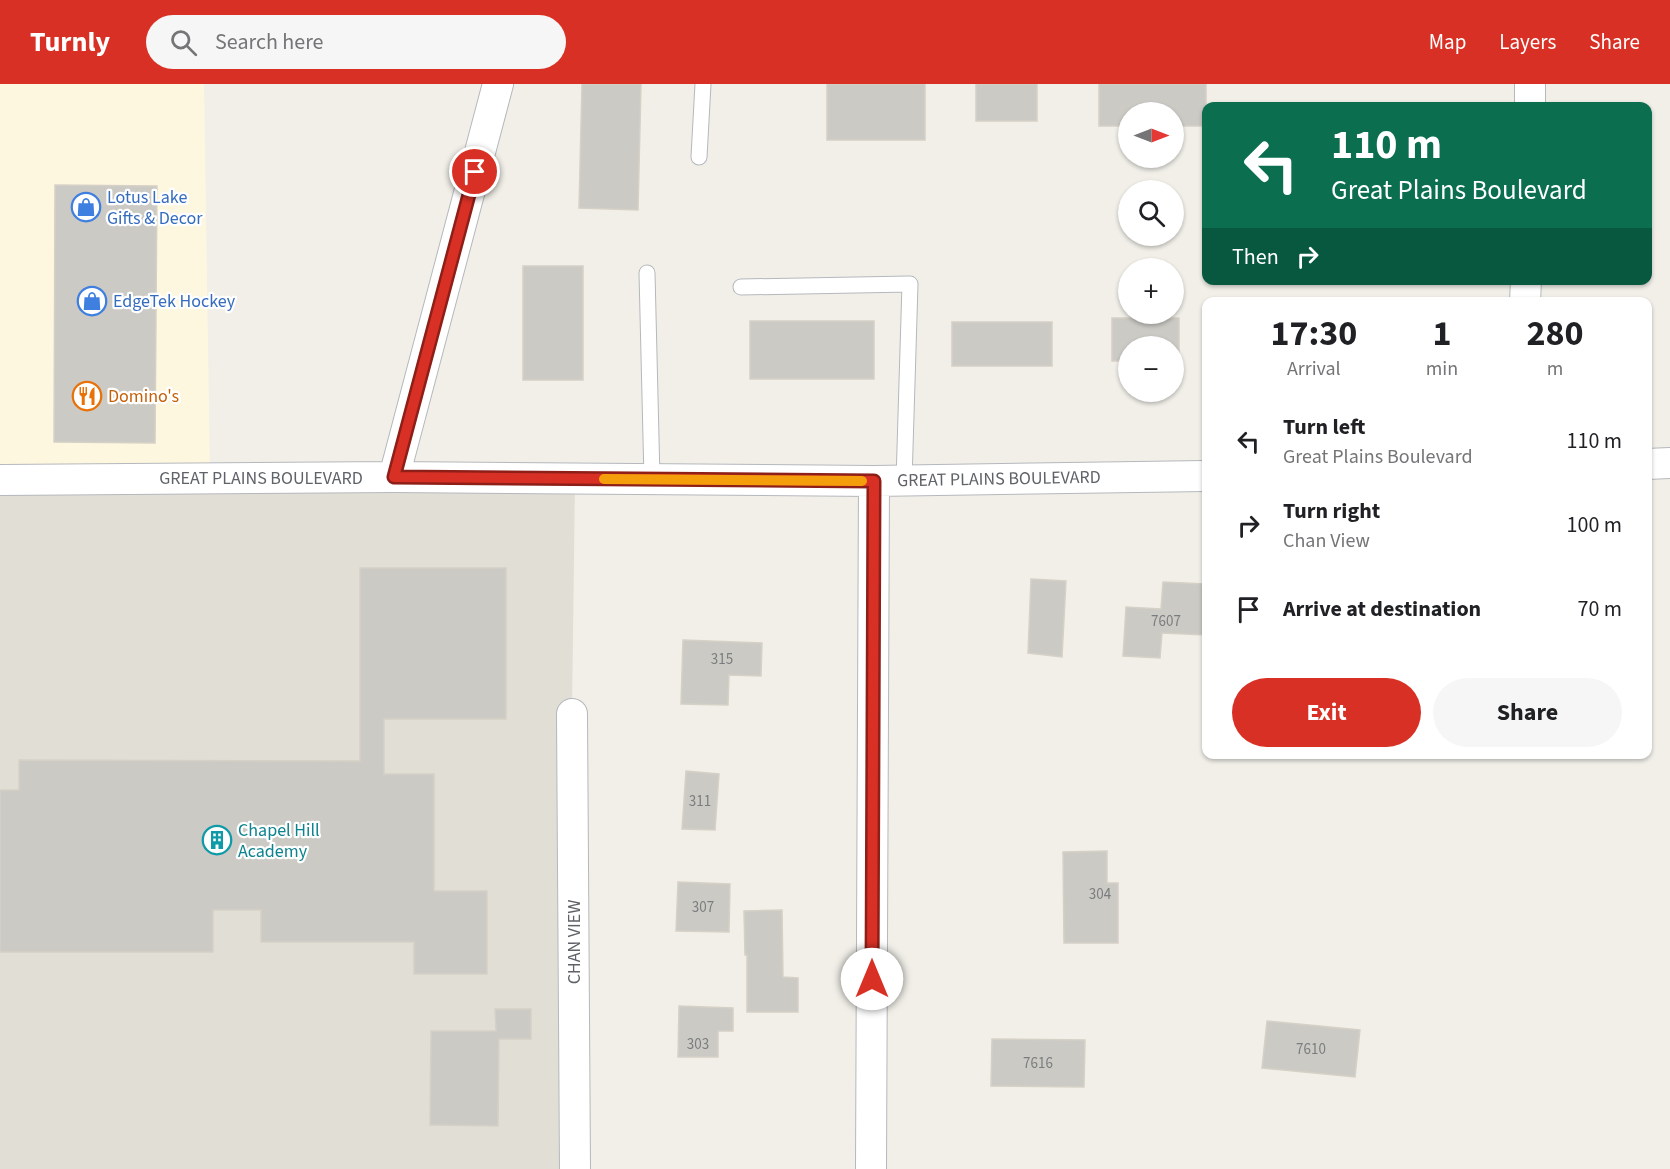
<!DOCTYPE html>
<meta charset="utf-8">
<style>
:root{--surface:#fff;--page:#f6f6f6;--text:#202124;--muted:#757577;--accent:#d93025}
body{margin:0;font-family:"Source Sans 3",sans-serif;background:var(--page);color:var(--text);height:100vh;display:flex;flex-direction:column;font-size:22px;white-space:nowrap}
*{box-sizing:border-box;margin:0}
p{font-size:20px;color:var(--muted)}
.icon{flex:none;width:33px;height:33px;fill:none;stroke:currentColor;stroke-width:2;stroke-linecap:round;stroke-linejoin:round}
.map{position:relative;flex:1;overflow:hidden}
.drawer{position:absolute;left:1202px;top:213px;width:450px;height:462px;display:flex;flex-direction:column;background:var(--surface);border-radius:12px;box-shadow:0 2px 4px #0004}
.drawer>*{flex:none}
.banner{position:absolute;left:1202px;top:18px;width:450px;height:183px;border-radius:12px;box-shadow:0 2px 4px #0004;background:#0b6e4f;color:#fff;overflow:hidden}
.needle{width:39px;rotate:90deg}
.fabs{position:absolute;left:1118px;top:18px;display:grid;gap:12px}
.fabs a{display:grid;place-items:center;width:66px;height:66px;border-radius:50%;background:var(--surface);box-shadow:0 2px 4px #0004;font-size:30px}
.pin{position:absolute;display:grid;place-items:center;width:51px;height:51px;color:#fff;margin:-26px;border:3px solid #fff;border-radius:50%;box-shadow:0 2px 6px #0007}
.me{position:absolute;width:66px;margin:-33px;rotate:0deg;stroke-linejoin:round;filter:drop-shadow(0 0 4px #0008)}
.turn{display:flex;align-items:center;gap:21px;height:126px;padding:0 30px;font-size:27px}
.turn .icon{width:78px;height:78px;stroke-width:2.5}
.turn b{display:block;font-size:42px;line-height:51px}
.then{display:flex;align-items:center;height:57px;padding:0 30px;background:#0003;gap:12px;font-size:22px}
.eta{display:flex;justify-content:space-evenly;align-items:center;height:102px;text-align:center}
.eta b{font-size:36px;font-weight:700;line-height:42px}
.primary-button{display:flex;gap:12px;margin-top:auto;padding:12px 30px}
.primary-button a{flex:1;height:69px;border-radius:36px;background:var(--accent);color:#fff;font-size:24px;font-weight:700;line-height:69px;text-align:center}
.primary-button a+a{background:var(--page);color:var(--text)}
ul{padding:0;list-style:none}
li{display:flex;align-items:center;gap:18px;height:84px;padding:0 30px}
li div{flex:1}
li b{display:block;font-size:22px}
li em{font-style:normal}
header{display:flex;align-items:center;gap:36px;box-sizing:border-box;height:84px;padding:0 30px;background:var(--accent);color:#fff}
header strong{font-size:28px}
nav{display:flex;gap:33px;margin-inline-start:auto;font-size:21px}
.search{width:420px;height:54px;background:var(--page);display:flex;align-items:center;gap:15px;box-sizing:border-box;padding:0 21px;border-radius:33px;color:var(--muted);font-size:22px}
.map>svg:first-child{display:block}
.commercial{fill:#fef7e0}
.education{fill:#e1ded6}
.building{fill:#cccac5;stroke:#d6d1c6;stroke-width:1.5}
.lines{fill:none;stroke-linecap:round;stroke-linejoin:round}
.service-casing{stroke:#b5b8bc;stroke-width:17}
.minor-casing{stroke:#b5b8bc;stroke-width:32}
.service{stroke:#fff;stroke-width:15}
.minor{stroke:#fff;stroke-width:30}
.route-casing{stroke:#8d1f18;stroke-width:15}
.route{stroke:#d93025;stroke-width:10}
.slow{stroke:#f59e0b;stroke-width:10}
.labels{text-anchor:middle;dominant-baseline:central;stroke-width:4.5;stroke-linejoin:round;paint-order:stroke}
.number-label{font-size:15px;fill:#7a7d7f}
.shop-label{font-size:18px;fill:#366cbe;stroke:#fff;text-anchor:start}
.food-label{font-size:18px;fill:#c56008;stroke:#fff;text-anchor:start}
.street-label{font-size:18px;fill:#5f6368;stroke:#fff}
.culture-label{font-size:18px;fill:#0d838f;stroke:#fff;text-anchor:start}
</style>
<header>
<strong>Turnly</strong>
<div class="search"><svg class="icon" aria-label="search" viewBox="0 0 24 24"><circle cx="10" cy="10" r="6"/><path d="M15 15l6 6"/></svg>Search here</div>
<nav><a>Map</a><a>Layers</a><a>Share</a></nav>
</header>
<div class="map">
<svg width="1670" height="1085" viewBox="0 0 1670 1085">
<rect width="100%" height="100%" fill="#f1efe8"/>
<path class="commercial" d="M 0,0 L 204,0 L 210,394 L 0,394 Z"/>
<path class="education" d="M 0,395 L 575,395 L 572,630 L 575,1085 L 0,1085 Z"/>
<path class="building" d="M 582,0 L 641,0 L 638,126 L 579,124 Z
M 827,0 L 925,0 L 925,56 L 827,56 Z
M 976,0 L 1037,0 L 1037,37 L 976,37 Z
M 1099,0 L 1206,0 L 1206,42 L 1173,42 L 1173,28 L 1128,28 L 1128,42 L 1099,42 Z
M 55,101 L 157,102 L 155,359 L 54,358 Z
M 523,182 L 583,182 L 583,296 L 523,296 Z
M 1112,234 L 1179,234 L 1179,277 L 1173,277 L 1173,262 L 1128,262 L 1128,277 L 1112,277 Z
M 750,237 L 874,237 L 874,295 L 750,295 Z
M 952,238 L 1052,238 L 1052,282 L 952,282 Z
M 360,484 L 506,484 L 506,635 L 384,635 L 384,690 L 434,690 L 434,807 L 487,807 L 487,890 L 414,890 L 414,858 L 261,858 L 261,826 L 213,826 L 213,868 L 0,868 L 0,706 L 19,706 L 19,676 L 360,677 Z
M 1031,495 L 1066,497 L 1062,573 L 1028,569 Z
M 1163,498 L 1206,500 L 1206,551 L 1162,549 L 1160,574 L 1123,572 L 1126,523 L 1161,525 Z
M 683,556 L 762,559 L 761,592 L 729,591 L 728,621 L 681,620 Z
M 686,687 L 719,690 L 715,746 L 682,745 Z
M 1107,767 L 1107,799 L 1118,799 L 1118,859 L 1064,859 L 1063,768 Z
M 678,798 L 730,800 L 729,848 L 676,847 Z
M 782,826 L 783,893 L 798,894 L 798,928 L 747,928 L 747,871 L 745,871 L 744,827 Z
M 679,922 L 733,924 L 733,947 L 718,947 L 718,973 L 678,973 Z
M 495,925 L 531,925 L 531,955 L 499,955 L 498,1042 L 430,1041 L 431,947 L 496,947 Z
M 1267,937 L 1360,946 L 1355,993 L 1262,984 Z
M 992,955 L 1085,956 L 1084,1003 L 991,1002 Z"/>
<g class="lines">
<g class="service-casing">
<path id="service" d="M 699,73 L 703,0
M 647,189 L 652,395
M 741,203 L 910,200 L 904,397"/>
</g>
<g class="minor-casing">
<path id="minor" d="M 1530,22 L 1530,0
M 1525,218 L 1526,196
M 1647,380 L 1670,379
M 394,393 L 498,0
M 0,396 L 394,393 L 874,397 L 1206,392
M 572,630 L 575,1085
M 871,1085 L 874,397"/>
</g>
<use href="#service" class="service"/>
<use href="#minor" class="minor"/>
</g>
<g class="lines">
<g class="route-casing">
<path id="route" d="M 475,88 L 394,393 L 874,397 L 872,895"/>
</g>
<use href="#route" class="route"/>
<path class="slow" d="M 604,395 L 862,397"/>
</g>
<defs>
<g id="shop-ring" transform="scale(1.5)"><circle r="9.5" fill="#fff" stroke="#3f7fe0" stroke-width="1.5"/><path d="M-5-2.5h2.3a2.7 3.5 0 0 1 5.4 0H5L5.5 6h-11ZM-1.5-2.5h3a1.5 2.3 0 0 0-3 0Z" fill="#3f7fe0"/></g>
<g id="restaurant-ring" transform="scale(1.5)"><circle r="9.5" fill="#fff" stroke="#e8710a" stroke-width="1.5"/><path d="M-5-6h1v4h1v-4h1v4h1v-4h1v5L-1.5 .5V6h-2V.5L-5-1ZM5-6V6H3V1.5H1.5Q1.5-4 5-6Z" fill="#e8710a"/></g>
<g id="building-ring" transform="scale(1.5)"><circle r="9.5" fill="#fff" stroke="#0f9aa8" stroke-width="1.5"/><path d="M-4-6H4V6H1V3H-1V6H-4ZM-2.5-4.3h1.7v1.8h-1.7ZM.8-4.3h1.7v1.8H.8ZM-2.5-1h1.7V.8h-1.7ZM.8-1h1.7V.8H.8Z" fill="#0f9aa8"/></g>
</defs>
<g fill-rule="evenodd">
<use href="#shop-ring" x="86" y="123"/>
<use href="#shop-ring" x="92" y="217"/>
<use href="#restaurant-ring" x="87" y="312"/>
<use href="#building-ring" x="217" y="756"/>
</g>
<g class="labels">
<g class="number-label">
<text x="1166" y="537">7607</text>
<text x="722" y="575">315</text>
<text x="700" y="717">311</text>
<text x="1100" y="810">304</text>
<text x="703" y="823">307</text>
<text x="698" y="960">303</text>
<text x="1311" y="965">7610</text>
<text x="1038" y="979">7616</text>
</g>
<g class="shop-label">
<text x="107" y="113">Lotus Lake<tspan x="107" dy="21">Gifts &amp; Decor</tspan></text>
<text x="113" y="217">EdgeTek Hockey</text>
</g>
<g class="food-label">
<text x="108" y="312">Domino's</text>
</g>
<g class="street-label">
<text x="261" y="394">GREAT PLAINS BOULEVARD</text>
<text transform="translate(999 395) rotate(-1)">GREAT PLAINS BOULEVARD</text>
<text transform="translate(574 858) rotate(-90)">CHAN VIEW</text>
</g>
<g class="culture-label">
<text x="238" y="746">Chapel Hill<tspan x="238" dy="21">Academy</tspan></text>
</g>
</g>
</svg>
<div class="fabs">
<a><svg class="needle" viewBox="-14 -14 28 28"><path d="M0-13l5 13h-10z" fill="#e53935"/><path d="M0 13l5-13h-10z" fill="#757577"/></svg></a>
<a><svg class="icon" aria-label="search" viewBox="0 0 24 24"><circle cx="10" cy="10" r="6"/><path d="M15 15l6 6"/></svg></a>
<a>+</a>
<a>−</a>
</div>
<div class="pin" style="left:475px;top:88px;background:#d93025"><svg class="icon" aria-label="arrive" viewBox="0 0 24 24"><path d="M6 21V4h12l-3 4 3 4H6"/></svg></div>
<svg class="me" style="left:872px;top:895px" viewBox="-20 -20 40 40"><circle r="19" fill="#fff"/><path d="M0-13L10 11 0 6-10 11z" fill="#d93025"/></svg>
<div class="banner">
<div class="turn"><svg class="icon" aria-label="left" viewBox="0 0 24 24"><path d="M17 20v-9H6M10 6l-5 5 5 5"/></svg><div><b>110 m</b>Great Plains Boulevard</div></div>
<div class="then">Then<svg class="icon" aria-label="right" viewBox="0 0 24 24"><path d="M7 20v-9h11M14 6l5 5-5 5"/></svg></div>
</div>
<section class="drawer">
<div class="eta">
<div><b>17:30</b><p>Arrival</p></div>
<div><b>1</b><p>min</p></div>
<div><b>280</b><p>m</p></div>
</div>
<ul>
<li><svg class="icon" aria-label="left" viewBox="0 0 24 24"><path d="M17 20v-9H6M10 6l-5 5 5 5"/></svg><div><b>Turn left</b><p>Great Plains Boulevard</p></div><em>110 m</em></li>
<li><svg class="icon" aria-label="right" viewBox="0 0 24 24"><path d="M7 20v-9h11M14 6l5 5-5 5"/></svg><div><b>Turn right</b><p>Chan View</p></div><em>100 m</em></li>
<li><svg class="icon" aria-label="arrive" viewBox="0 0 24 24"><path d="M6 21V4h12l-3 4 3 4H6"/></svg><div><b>Arrive at destination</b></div><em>70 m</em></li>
</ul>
<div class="primary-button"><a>Exit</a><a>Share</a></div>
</section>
</div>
